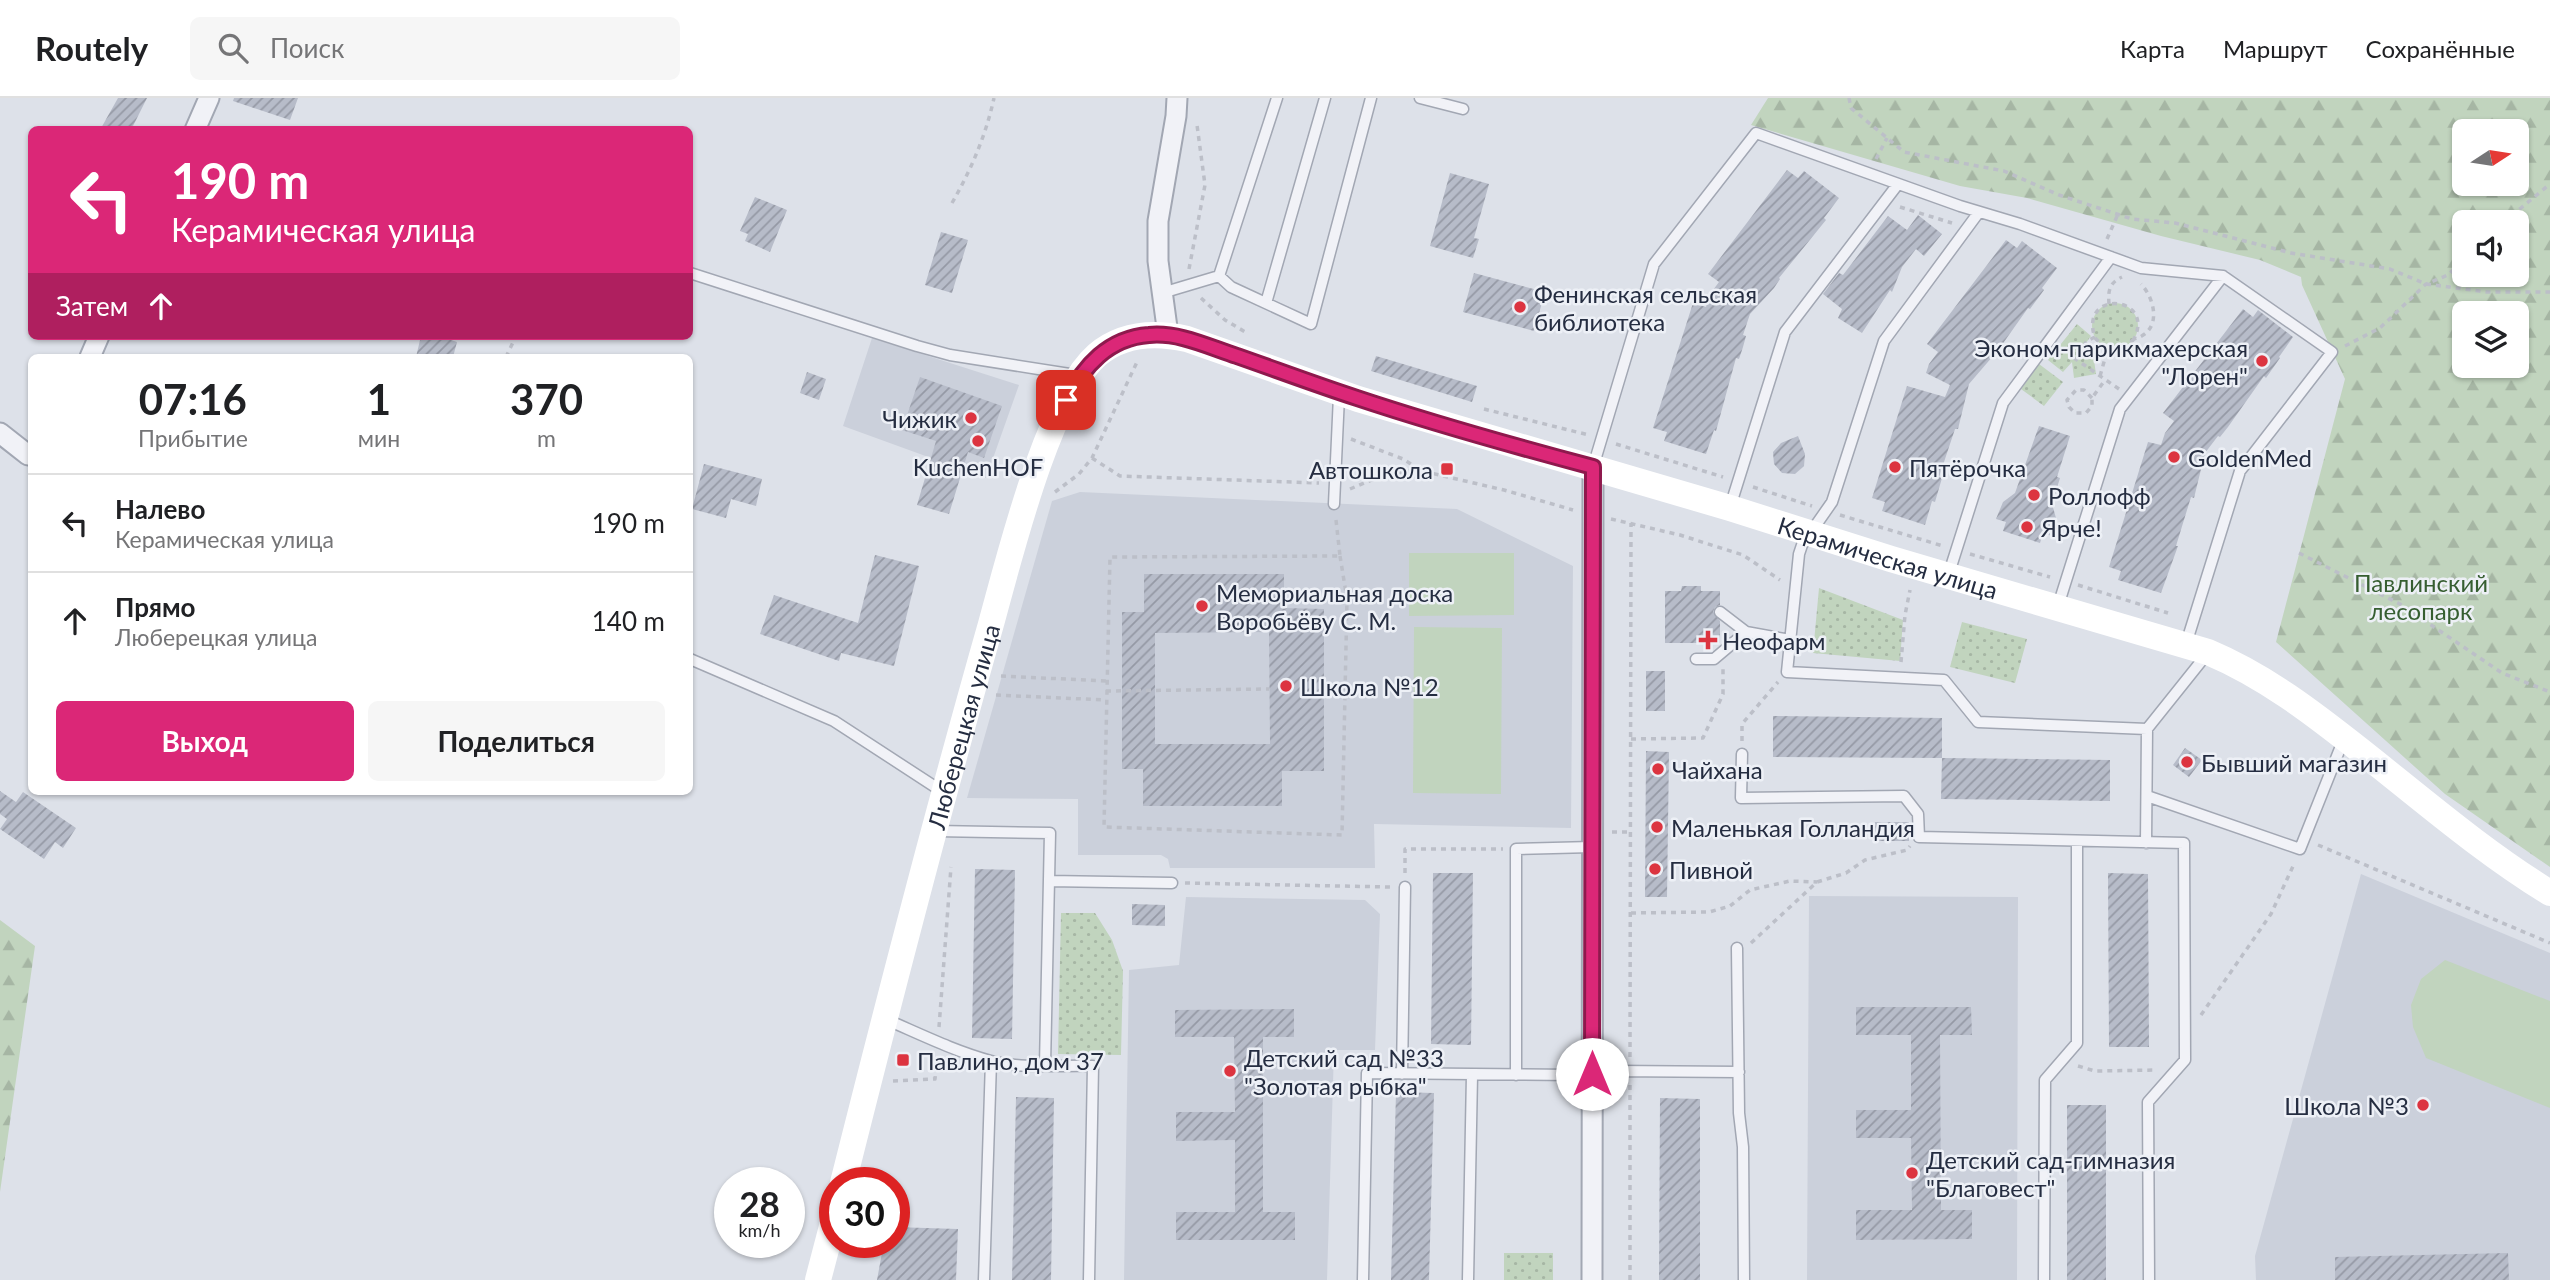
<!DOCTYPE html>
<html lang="ru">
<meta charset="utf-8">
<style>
:root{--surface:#fff;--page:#f6f6f6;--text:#202124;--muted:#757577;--line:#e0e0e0;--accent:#db2777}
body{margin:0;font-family:Lato,sans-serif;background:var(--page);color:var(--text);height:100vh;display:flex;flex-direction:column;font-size:26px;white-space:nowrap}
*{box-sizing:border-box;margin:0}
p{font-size:23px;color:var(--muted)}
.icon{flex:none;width:38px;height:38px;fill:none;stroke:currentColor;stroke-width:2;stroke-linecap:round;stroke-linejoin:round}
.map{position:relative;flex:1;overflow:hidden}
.side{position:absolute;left:28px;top:256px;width:665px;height:441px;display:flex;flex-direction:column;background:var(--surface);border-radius:10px;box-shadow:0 2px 5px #0004}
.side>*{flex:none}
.banner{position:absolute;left:28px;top:28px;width:665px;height:214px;border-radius:10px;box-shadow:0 2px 5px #0004;background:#db2777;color:#fff;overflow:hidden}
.needle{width:46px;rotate:78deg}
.buttons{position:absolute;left:2452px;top:21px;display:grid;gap:14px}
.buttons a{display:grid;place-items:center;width:77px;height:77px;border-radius:10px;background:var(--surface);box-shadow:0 2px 5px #0004;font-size:35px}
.speed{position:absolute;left:714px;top:1069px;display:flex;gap:14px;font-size:35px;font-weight:700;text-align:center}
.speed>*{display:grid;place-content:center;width:91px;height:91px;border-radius:50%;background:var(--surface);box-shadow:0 2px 5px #0004;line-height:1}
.speed small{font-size:18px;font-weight:400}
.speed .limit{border:10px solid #d22;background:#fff;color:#111}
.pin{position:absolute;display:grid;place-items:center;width:60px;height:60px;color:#fff;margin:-30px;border-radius:14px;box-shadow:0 4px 10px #0006}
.me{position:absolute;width:77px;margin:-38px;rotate:0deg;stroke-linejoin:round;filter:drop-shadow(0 0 5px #0008)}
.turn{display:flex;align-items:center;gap:24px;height:147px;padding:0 28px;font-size:32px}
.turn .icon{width:91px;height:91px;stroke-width:2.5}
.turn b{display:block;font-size:49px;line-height:60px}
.then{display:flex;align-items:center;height:66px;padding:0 28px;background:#0003;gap:14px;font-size:26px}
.eta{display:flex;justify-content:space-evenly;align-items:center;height:119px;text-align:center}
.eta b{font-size:42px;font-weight:700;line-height:49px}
.action{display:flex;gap:14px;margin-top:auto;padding:14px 28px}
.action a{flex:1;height:80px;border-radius:10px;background:var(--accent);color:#fff;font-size:28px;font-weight:700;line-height:80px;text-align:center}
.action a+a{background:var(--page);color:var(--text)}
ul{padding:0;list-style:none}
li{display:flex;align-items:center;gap:21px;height:98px;padding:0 28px;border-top:2px solid var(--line)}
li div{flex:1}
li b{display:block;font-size:26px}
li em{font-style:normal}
header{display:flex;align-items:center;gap:42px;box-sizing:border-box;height:98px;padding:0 35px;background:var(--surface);border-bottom:2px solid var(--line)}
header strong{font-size:33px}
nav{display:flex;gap:38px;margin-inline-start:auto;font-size:24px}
.search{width:490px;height:63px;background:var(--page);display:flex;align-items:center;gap:18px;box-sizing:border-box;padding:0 24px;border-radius:10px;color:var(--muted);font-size:26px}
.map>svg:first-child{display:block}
.built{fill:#cbd0db}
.forest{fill:url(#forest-firs);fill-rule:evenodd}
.park{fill:url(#park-dots)}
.pitch{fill:#c1d4be}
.building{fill:url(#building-hatch);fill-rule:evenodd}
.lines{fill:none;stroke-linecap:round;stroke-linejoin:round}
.lane-casing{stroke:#a2a7b3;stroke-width:13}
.street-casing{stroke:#a2a7b3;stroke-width:23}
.path{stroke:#bcbfc8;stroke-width:3.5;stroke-dasharray:5 5;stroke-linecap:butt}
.lane{stroke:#f1f2f7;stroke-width:10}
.street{stroke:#f1f2f7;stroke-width:19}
.secondary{stroke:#fff;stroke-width:26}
.route-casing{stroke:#8e194d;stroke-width:18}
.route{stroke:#db2777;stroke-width:12}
.poi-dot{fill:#dc3440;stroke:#edf0f6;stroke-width:2.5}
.labels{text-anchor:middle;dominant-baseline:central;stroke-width:5;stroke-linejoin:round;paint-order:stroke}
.poi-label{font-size:24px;fill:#252d41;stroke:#edf0f6;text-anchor:start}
.street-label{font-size:24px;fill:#252d41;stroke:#edf0f6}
.park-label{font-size:24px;fill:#365e31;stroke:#edf0f6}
</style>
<header>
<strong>Routely</strong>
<div class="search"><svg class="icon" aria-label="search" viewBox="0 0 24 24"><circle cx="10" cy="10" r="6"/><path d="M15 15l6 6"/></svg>Поиск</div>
<nav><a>Карта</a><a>Маршрут</a><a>Сохранённые</a></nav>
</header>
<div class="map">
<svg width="2550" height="1182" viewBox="0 0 2550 1182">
<defs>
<pattern id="forest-firs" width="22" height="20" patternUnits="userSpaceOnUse" patternTransform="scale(1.75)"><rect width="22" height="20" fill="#c1d4be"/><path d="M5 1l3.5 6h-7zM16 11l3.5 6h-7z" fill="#a6b6a4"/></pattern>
<pattern id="park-dots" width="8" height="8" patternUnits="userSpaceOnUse" patternTransform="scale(1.75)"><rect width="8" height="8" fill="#c1d4be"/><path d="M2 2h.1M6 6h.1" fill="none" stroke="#a6b6a4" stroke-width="1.8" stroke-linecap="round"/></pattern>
<pattern id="building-hatch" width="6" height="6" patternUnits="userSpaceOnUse" patternTransform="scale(1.75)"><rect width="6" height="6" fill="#b7bcc9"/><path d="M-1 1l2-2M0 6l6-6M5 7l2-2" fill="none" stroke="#9599a5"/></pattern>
</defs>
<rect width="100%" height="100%" fill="#dde1e9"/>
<path class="built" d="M 872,240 L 1019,287 L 986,380 L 843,328 Z
M 1080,394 L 1457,411 L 1573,468 L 1571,730 L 1374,726 L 1375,770 L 1170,770 L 1168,761 L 1161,757 L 1078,757 L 1078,701 L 967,700 L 1052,403 Z
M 2361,776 L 2550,855 L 2550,1182 L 2256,1182 L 2255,1158 Z
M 1809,798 L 2018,799 L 2017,1182 L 1807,1182 Z
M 1186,799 L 1365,802 L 1380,816 L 1375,952 L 1334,952 L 1327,1182 L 1124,1182 L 1129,872 L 1179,867 Z"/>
<path class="forest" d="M 1768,0 L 2550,0 L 2550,769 L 2445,696 L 2276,544 L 2345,281 L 2302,187 L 2301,179 L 2260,162 L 2161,138 L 2027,100 L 1960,88 L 1751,27 ZM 2464,33 L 2516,33 L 2516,86 L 2464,86 ZM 2464,124 L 2516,124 L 2516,177 L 2464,177 ZM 2464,215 L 2516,215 L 2516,268 L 2464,268 Z
M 0,822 L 35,848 L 0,1094 Z"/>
<path class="park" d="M2092 228a23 23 0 1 1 46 0a23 23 0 1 1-46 0Z
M 2077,226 L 2091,238 L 2077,257 L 2093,255 L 2096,276 L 2074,280 L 2072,264 L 2063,274 L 2048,262 Z
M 2039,266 L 2063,284 L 2044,308 L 2021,291 Z
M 1819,490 L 1903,522 L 1900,563 L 1813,555 Z
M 1962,524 L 2027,541 L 2015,585 L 1950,569 Z
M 1061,815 L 1095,815 L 1112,842 L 1123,873 L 1121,957 L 1058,956 Z
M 1504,1155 L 1553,1155 L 1553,1182 L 1504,1182 Z"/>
<path class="pitch" d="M 1409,455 L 1514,455 L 1514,517 L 1409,518 Z
M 1414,529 L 1502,530 L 1501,696 L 1413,695 Z
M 2445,862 L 2550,903 L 2550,1010 L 2426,960 L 2413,929 L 2411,907 L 2421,881 Z"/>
<path class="building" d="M 118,0 L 147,0 L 131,32 L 100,32 Z
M 234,0 L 298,0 L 290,22 L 233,3 Z
M 1787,72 L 1798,80 L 1804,73 L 1839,100 L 1824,120 L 1826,122 L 1779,180 L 1780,181 L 1774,190 L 1750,216 L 1743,237 L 1746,238 L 1743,249 L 1739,261 L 1736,260 L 1716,333 L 1714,332 L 1706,356 L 1664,343 L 1667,334 L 1653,330 L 1693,205 L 1706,209 L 1710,196 L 1719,184 L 1708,176 Z
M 1450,75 L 1489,86 L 1474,140 L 1479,141 L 1473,160 L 1430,148 Z
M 755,99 L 787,112 L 770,154 L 745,143 L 748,136 L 740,133 Z
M 1918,117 L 1942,136 L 1924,158 L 1916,151 L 1902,169 L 1892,194 L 1890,192 L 1862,235 L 1838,220 L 1842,211 L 1823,196 L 1839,175 L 1843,177 L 1888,118 L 1907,132 Z
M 941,134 L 968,142 L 952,195 L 925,187 Z
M 2006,142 L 2017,150 L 2022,143 L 2057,170 L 2042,190 L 2044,192 L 2030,211 L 2028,210 L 1999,251 L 1969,286 L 1958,331 L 1955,331 L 1939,379 L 1942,380 L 1935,404 L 1932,403 L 1925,427 L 1882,413 L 1885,404 L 1872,400 L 1907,288 L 1945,299 L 1950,287 L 1926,275 L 1929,266 L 1938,254 L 1927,246 Z
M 1474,175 L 1545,194 L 1534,233 L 1463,214 Z
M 2243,211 L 2253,219 L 2258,212 L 2293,239 L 2279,259 L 2280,260 L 2266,280 L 2264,278 L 2228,329 L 2220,339 L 2218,338 L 2205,355 L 2194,400 L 2191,399 L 2176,448 L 2178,448 L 2161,495 L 2118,482 L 2121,473 L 2109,469 L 2148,344 L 2161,347 L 2165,335 L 2174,323 L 2163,315 Z
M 421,238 L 439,238 L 457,244 L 453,259 L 416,259 Z
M 1376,258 L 1477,288 L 1472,304 L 1371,273 Z
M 807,274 L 826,281 L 819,302 L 800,295 Z
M 920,279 L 1002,308 L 984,360 L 968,354 L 949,416 L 917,407 L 936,343 L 902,332 Z
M 2039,328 L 2070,338 L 2057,379 L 2060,380 L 2052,406 L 2056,420 L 2056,428 L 2052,438 L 2043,435 L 2040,445 L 2003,433 L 2006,424 L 1996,421 L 2003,404 L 2015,395 Z
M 1798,338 L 1805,356 L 1804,368 L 1795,376 L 1782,375 L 1774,366 L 1773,354 L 1781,345 Z
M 704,366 L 762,381 L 756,408 L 731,401 L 726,420 L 692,411 Z
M 875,457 L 919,468 L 894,568 L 841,555 L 839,563 L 760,536 L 774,497 L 858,525 Z
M 1144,476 L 1284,476 L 1284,510 L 1324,511 L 1324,673 L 1282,673 L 1282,708 L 1143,708 L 1143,671 L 1122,671 L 1122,514 L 1144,514 ZM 1269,534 L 1270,646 L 1155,646 L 1155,535 Z
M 1682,488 L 1701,488 L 1701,493 L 1720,493 L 1720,507 L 1715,509 L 1713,514 L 1720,523 L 1720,545 L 1665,545 L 1665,493 L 1681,493 Z
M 1646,573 L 1665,573 L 1665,613 L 1646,613 Z
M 1773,618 L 1942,620 L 1942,660 L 1773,659 Z
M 2185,650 L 2202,662 L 2189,679 L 2173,667 Z
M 1646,653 L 1669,654 L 1667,799 L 1645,799 Z
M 1942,660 L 2110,662 L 2110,703 L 1941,701 Z
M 0,693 L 16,704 L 23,694 L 76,730 L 63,750 L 55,744 L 44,761 L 0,731 L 7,721 L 0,716 Z
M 1875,724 L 1909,724 L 1909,743 L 1875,743 Z
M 975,771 L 1015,772 L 1012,941 L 972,940 Z
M 1433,775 L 1473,775 L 1471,947 L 1431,946 Z
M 2108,775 L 2148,776 L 2149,949 L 2109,949 Z
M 1132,806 L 1165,807 L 1165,828 L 1132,827 Z
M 1856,909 L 1971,909 L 1972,937 L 1940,937 L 1941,1112 L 1972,1112 L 1972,1141 L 1856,1142 L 1856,1112 L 1912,1112 L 1911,1040 L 1856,1040 L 1856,1012 L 1911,1012 L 1911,937 L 1856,937 Z
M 1294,911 L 1294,939 L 1263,939 L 1263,1114 L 1295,1114 L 1295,1142 L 1176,1142 L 1176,1114 L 1235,1114 L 1235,1042 L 1176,1043 L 1176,1014 L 1235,1014 L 1234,939 L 1175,939 L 1175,912 Z
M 1396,994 L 1434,995 L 1429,1182 L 1391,1182 Z
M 1016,999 L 1054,1000 L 1051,1182 L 1012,1182 Z
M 1660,1000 L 1700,1001 L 1700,1182 L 1659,1182 Z
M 2067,1007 L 2106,1007 L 2106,1182 L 2067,1182 Z
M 894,1129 L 958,1131 L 956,1182 L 877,1182 L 884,1144 L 894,1144 Z
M 2508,1155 L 2509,1182 L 2335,1182 L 2335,1159 Z"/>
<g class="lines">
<g class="lane-casing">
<path id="lane" d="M 1420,0 L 1463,11
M 1979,114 L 1884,243 L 1832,404 L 1802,447 L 1799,456 L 1787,574 L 1944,582 L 1978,624 L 2147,631
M 690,175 L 917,248 L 950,257 L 1076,277
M 1219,178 L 1231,189 L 1311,226 L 1371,0
M 1162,195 L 1219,178 L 1277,0
M 1266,205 L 1325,0
M 1593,369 L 1654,166 L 1756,35 L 1960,108 L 2020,126 L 2141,170 L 2223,178 L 2332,254 L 2240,373 L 2186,546
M 1334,406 L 1339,298
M 1730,409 L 1785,234 L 1898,86
M 1949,475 L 2003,305 L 2111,159
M 2058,508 L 2120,311 L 2223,178
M 1720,514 L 1746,534 L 1790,542
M 690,561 L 834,623 L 943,694
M 1696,561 L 1714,561 L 1746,534
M 1742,656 L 1741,700 L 1904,698 L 1918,716 L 1919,739 L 2184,745 L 2185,962 L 2148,1004 L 2149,1182
M 2147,698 L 2300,751 L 2343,643
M 936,733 L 1050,735 L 1045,967
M 2146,745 L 2147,631 L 2207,556
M 1049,783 L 1172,785
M 1737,850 L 1739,1015 L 1743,1049 L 1744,1182
M 885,921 C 920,936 954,953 991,963 C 1023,971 1060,967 1093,968 L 1089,1182
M 1402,976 L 1405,789
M 1516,977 L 1516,751 L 1592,749
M 984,1182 L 991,963
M 1363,1182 L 1367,975 L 1573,977 L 1615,973 L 1739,974
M 1468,1182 L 1472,977
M 2044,1182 L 2045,982 L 2077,945 L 2077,743"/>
</g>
<g class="street-casing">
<path id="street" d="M 195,32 L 209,0
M 1168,237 L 1158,163 L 1158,123 L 1176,18 L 1177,0
M 90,259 L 99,238
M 0,335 L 28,357 L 32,354
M 1592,1182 L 1593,369"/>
</g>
<path class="path" d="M 1849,0 L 1851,10 L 1904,54 L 2004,73 L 2059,97 L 2132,121 L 2175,125 L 2291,155 L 2390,171 L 2426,186 L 2487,194 L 2550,194
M 1876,61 L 1887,40
M 952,105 C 971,72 986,37 994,0
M 1900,109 L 1952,125
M 2504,124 L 2550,86
M 2107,141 L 2118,116
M 1189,171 L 1205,87 L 1197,27
M 1201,200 L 1225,222 L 1247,235
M 2109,206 C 2108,193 2109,185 2122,179
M 2095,239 L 2087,243 L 2074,260 L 2119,291
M 2134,241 C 2122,254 2107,253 2095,240 C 2078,191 2156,197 2134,241 C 2162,234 2156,202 2141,186
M 2345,248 L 2380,230 L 2426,186 L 2448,177 L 2464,162
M 506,259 L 516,238
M 2100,278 L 2108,250
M 2092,300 L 2084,292 L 2076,292 L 2067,302 L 2069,309 L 2075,315 L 2086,315 L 2092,308 L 2092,300 L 2105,282
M 1484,311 L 1589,337
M 1351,341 L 1403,361 L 1422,373 L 1504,392 L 1573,412
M 1616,346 L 1723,379
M 1092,360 L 1120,378 L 1319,385
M 1753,389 L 1812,408
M 1350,391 C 1373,381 1395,372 1420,373
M 1055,394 L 1079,376 L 1092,360 L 1137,264
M 1840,417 L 1943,448
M 1611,421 L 1680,437 L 1743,457 L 1780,482
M 1336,422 L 1340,458
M 2299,455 L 2400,506 L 2502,575 L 2550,594
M 1970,456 L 2050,479
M 1340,458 L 1347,501 L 1342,737 L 1104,729 L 1110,459 Z
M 2078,487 L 2168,515
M 1901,564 L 1905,517 L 1910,492
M 1001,578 L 1106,583
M 1106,593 L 1269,591
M 996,597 L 1106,602
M 1631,641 L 1703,640 L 1723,596 L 1723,571
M 1742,643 L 1742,626 L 1778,584
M 1612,734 L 1631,734
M 2318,747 L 2550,845
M 1405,775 L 1405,751 L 1503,751
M 1185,785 L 1390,789
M 1631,815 L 1709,814 L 1730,808 L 1750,792 L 1790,783 L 1817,784
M 1751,845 L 1817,784 L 1846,775 L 1865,762 L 1907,752 L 1910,748
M 2201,917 L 2271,816 L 2294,766
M 939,929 L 951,769
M 1630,959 L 1631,425
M 2078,968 L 2095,973 L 2157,972
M 893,983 L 935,981 L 937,961
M 1630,1182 L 1630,987"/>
<use href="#lane" class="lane"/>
<use href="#street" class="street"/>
<g class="secondary">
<path id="s1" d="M 843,1085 C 890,898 938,712 991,526 C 1009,461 1048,300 1097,257 C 1123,235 1156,234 1187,241 L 1358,301 L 1730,410 L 1891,461 L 2208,554 C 2265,578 2313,615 2361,653 C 2423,702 2483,754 2550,795"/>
<path d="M 818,1182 L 835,1117"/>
</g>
</g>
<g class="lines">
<g class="route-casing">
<path id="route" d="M 1066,302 C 1084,268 1108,240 1149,237 C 1179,234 1209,249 1237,258 C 1277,272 1317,287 1357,300 C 1435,326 1514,348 1593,369 L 1592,976"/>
</g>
<use href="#route" class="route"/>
</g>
<g class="poi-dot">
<circle cx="1520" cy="209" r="7"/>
<circle cx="2262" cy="263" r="7"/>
<circle cx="971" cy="320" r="7"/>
<circle cx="978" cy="343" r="7"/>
<circle cx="2174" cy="359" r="7"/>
<circle cx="1895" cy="369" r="7"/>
<rect x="1440" y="364" width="14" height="14" rx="3.5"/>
<circle cx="2034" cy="397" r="7"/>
<circle cx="2027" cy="429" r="7"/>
<circle cx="1202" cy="508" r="7"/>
<path d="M1704.5 531.5h7v7h7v7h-7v7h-7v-7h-7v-7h7z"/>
<circle cx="1286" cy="588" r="7"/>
<circle cx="2187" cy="664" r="7"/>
<circle cx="1658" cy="671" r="7"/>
<circle cx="1657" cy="729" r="7"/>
<circle cx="1655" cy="771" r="7"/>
<rect x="896" y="955" width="14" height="14" rx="3.5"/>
<circle cx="1230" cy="973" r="7"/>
<circle cx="2423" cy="1007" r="7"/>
<circle cx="1912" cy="1075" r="7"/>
</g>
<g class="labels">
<g class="poi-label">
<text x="1534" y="195">Фенинская сельская<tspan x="1534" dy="28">библиотека</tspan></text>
<text x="2248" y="249" text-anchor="end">Эконом-парикмахерская<tspan x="2248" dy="28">"Лорен"</tspan></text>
<text x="957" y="320" text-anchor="end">Чижик</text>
<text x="2188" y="359">GoldenMed</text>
<text x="978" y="368" text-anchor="middle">KuchenHOF</text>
<text x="1909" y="369">Пятёрочка</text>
<text x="1433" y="371" text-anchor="end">Автошкола</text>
<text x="2048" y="397">Роллофф</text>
<text x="2041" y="429">Ярче!</text>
<text x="1216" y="494">Мемориальная доска<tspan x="1216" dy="28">Воробьёву С. М.</tspan></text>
<text x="1722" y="542">Неофарм</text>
<text x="1300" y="588">Школа №12</text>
<text x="2201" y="664">Бывший магазин</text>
<text x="1672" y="671">Чайхана</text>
<text x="1671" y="729">Маленькая Голландия</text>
<text x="1669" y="771">Пивной</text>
<text x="1244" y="959">Детский сад №33<tspan x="1244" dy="28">"Золотая рыбка"</tspan></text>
<text x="917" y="962">Павлино, дом 37</text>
<text x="2409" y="1007" text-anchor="end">Школа №3</text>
<text x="1926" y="1061">Детский сад-гимназия<tspan x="1926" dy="28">"Благовест"</tspan></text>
</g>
<g class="street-label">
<text stroke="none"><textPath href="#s1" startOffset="1699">Керамическая улица</textPath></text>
<text stroke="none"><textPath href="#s1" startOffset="472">Люберецкая улица</textPath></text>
</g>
<g class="park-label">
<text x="2421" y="484">Павлинский<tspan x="2421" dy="28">лесопарк</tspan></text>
</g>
</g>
</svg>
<div class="buttons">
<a><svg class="needle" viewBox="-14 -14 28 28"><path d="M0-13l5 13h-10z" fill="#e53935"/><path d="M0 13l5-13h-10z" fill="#757577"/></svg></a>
<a><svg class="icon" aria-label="sound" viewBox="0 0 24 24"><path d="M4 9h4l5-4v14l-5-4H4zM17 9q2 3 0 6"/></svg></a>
<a><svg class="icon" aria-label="layers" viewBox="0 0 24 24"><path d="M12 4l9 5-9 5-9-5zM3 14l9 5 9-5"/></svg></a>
</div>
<div class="speed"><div>28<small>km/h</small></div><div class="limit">30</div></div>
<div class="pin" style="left:1066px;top:302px;background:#d93025"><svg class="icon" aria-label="arrive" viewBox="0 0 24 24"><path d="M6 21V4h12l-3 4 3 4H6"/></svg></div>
<svg class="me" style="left:1592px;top:976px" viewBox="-20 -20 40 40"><circle r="19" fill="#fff"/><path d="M0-13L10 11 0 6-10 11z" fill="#db2777"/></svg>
<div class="banner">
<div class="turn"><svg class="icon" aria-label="left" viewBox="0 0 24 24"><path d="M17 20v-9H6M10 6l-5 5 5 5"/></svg><div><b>190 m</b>Керамическая улица</div></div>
<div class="then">Затем<svg class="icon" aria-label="ahead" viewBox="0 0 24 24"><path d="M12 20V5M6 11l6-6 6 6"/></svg></div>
</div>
<section class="side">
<div class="eta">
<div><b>07:16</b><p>Прибытие</p></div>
<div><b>1</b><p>мин</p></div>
<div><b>370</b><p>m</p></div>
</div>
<ul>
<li><svg class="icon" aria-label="left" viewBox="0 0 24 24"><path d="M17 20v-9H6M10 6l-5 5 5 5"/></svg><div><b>Налево</b><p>Керамическая улица</p></div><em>190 m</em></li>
<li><svg class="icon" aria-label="ahead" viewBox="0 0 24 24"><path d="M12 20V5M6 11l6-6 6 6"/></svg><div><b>Прямо</b><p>Люберецкая улица</p></div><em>140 m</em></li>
</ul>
<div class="action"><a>Выход</a><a>Поделиться</a></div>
</section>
</div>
